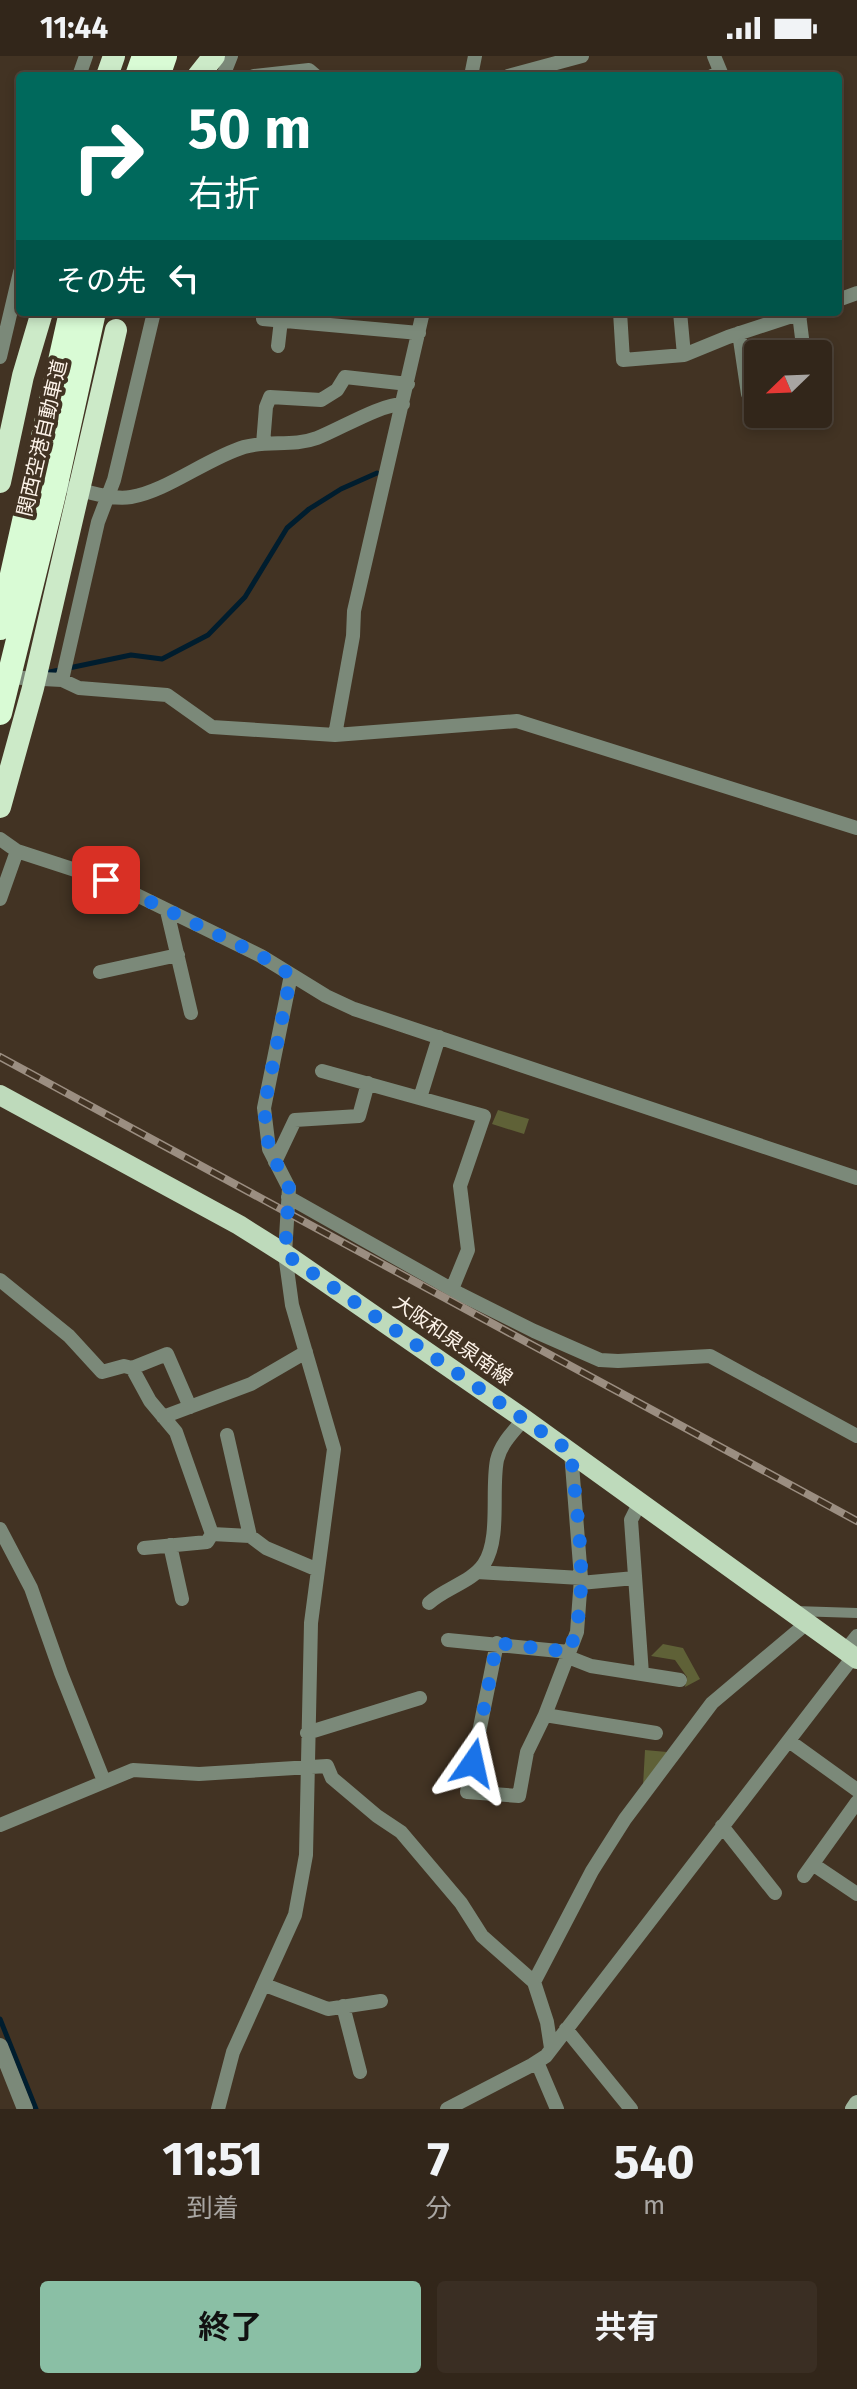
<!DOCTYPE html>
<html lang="ja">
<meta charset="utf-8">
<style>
:root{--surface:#32261a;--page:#3a2e23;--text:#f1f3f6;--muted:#a8a5a2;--line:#4d4339;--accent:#8abfa5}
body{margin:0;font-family:"Fira Sans","Noto Sans JP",sans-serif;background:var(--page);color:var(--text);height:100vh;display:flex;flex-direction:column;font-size:30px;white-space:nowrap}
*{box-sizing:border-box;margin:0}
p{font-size:26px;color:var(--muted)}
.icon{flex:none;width:44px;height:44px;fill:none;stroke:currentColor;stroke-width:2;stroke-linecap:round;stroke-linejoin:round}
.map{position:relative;height:2053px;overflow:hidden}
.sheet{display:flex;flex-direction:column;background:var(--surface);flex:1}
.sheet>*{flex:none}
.hud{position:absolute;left:16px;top:16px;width:826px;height:244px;border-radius:8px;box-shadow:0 4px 12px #0003,0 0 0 2px var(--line);background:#00695c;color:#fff;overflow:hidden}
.needle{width:52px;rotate:247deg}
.controls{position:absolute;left:744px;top:284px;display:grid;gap:16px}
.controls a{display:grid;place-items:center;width:88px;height:88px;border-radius:8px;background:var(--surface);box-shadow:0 4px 12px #0003,0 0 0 2px var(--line);font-size:40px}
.pin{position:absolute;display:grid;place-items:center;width:68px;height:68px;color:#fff;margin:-34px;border-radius:16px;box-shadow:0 4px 12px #0006}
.me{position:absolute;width:88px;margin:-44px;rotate:11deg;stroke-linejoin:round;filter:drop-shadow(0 0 6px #0008)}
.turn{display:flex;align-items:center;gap:28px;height:168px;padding:0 40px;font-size:36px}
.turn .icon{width:104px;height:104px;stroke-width:2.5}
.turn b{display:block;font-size:56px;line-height:68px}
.then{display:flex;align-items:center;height:76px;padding:0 40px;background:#0003;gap:16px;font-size:30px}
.eta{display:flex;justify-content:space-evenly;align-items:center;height:136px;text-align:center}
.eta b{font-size:48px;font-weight:700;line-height:56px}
.button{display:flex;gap:16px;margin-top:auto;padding:16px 40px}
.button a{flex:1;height:92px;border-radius:8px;background:var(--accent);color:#111;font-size:32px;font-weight:700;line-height:92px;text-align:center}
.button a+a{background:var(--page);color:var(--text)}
.status{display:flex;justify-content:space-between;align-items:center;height:56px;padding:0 40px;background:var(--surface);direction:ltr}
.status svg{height:22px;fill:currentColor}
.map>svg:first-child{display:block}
.green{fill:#5f6137}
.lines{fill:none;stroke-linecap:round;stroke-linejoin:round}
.stream{stroke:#001d2e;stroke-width:5}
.pedestrian{stroke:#7b8979;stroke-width:10}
.minor{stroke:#7b8979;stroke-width:14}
.tertiary{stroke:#7b8979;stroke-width:16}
.secondary{stroke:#a1b79f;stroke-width:16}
.primary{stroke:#bedabb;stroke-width:20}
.trunk{stroke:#cceac8;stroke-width:22}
.motorway{stroke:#d9fbd5;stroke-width:24}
.rail-casing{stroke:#9b8e81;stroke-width:8}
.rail{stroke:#423323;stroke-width:5;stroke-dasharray:15;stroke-linecap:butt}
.trunk-bridge{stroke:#cceac8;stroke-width:22}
.motorway-bridge{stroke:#d9fbd5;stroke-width:24}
.route{stroke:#1a73e8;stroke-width:14;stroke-dasharray:0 25.2}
.labels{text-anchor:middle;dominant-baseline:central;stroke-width:8;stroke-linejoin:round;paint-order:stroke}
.street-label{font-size:20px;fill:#fdf3e9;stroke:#423323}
</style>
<div class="status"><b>11:44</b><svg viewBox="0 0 49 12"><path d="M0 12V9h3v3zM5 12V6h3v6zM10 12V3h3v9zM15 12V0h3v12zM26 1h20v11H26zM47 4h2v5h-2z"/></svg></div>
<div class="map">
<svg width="857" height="2053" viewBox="0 0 857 2053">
<rect width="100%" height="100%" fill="#423323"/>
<path class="green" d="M 498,1054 L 529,1063 L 524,1078 L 492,1068 Z
M 663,1588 L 683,1592 L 700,1623 L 685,1631 L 687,1621 L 675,1604 L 651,1600 Z
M 645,1694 L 667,1696 L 643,1730 Z"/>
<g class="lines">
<path class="stream" d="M 45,617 L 131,599 L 162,603 L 208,579 L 245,541 L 287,472 L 309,453 L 341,433 L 377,417
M 0,1963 L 36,2053"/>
<path class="pedestrian" d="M 795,1555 L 857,1557"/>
<path class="minor" d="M 79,20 L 86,0
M 223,20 L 231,0
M 254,20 L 309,14 L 316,20
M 471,20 L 475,0
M 508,20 L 582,0
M 712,20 L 721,17 L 714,0
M 838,244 L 857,237
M 620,256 L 623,304 L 684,299 L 728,281 L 804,256
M 680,256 L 684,299
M 799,258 L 804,298
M 263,263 L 419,277
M 739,277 L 748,338 L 758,338
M 278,290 L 281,264
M 0,301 L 20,216
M 263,388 L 266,351 L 270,341 L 321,344 L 337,334 L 345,321 L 408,328
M 71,432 C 90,436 112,444 131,441 C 165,436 208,402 244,391 C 268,384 293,391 317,382 C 340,373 381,348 403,348
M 4,621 L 62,624 L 79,632 L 167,639 L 212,671 L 335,679 L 517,665 L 857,772
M 62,624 L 98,466 L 114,424 L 154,256
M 335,679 L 353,580 L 354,555 L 423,256
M 0,783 L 17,795 L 106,824 L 261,900 L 326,940 L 354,953 L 857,1122
M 0,843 L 17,795
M 167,855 L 191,957
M 100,916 L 178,899
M 322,1015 L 484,1060 L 460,1130 L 468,1194 L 452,1233
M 420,1042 L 439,981
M 275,1106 L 295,1064 L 359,1060 L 368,1027
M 288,1141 L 460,1238 L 534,1275 L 600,1304 L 618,1305 L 710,1300 L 857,1380
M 0,1224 L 69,1280 L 102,1316 L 124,1310 L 132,1312 L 167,1298 L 190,1351
M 132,1312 L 150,1345 L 176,1376 L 212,1478 L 207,1486 L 144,1492
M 163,1361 L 251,1328 L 306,1296
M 227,1379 L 250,1480
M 640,1446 L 631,1464 L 642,1618
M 0,1473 L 31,1532 L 61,1617 L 104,1725
M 212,1478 L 250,1480 L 266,1492 L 318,1514
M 170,1489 L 182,1543
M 477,1516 L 581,1522
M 580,1527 L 635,1522
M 429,1547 C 445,1532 472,1526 484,1508 C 501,1482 491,1434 497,1404 C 501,1387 514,1375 524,1363
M 448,1584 L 569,1596
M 497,1587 L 467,1736 L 519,1740 L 527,1696 L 545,1659 L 577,1576 L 581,1522 L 571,1396
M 845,1595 L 857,1580
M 568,1601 L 591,1610 L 680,1624
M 545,1659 L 656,1677
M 307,1677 L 420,1642
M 789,1685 L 857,1734
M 0,1769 L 133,1714 L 199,1718 L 327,1710 L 332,1722 L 377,1760 L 401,1776 L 461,1847 L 482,1880 L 534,1926
M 722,1770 L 775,1837
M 814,1809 L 857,1838
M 804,1820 L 857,1746
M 265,1929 L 328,1953 L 381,1945
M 343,1950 L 360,2016
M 566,1973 L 631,2053
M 551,1992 L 547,1966 L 534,1926 L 592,1815 L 625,1763 L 712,1647 L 807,1567
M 537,2006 L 557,2053
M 218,2053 L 233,1996 L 295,1859 L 306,1799 L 311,1567 L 334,1393 L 292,1249 L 285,1198 L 289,1132 L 269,1093 L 264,1052 L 291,919
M 447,2053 L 532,2009 L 546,2000 L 853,1601"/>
<path class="tertiary" d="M 0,1990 L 25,2053"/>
<path class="secondary" d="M 853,2053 L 857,2047"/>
<path class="primary" d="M 0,1039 L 239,1169 L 285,1198 L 524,1363 L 857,1603"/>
<path class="trunk" d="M 107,20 L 114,0
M 198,20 L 214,0"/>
<path class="motorway" d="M 137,20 L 144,0
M 158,20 L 165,0"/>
<g class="rail-casing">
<path id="rail" d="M 0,1001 L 857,1465"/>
</g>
<use href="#rail" class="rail"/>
<path class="trunk-bridge" d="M 0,426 L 23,320 L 42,256
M 0,751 L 33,632 L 116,274"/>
<path class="motorway-bridge" d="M 0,572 L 71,256
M 0,657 L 53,442 L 94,256"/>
</g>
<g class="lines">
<path class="route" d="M 106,824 L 261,900 L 291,919 L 264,1052 L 269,1093 L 289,1132 L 285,1198 L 571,1396 C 576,1458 592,1538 569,1596 L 497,1587 L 473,1707"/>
</g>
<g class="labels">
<g class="street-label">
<text transform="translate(42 382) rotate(-77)">関西空港自動車道</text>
<text transform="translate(453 1284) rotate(35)">大阪和泉泉南線</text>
</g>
</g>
</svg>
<div class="controls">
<a><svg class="needle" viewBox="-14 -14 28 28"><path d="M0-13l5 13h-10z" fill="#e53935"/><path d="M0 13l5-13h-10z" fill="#a8a5a2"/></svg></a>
</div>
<div class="pin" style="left:106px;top:824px;background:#d93025"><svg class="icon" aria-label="arrive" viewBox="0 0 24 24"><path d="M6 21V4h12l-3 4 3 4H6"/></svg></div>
<svg class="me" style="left:473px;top:1707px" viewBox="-20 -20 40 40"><path d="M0-17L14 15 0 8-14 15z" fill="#1a73e8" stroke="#fff" stroke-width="4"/></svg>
<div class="hud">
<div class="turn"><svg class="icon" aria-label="right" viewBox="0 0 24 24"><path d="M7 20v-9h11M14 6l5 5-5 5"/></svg><div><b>50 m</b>右折</div></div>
<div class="then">その先<svg class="icon" aria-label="left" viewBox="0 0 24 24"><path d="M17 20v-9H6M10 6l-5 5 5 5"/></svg></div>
</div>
</div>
<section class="sheet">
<div class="eta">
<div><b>11:51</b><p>到着</p></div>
<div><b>7</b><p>分</p></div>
<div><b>540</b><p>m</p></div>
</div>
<div class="button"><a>終了</a><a>共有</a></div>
</section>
